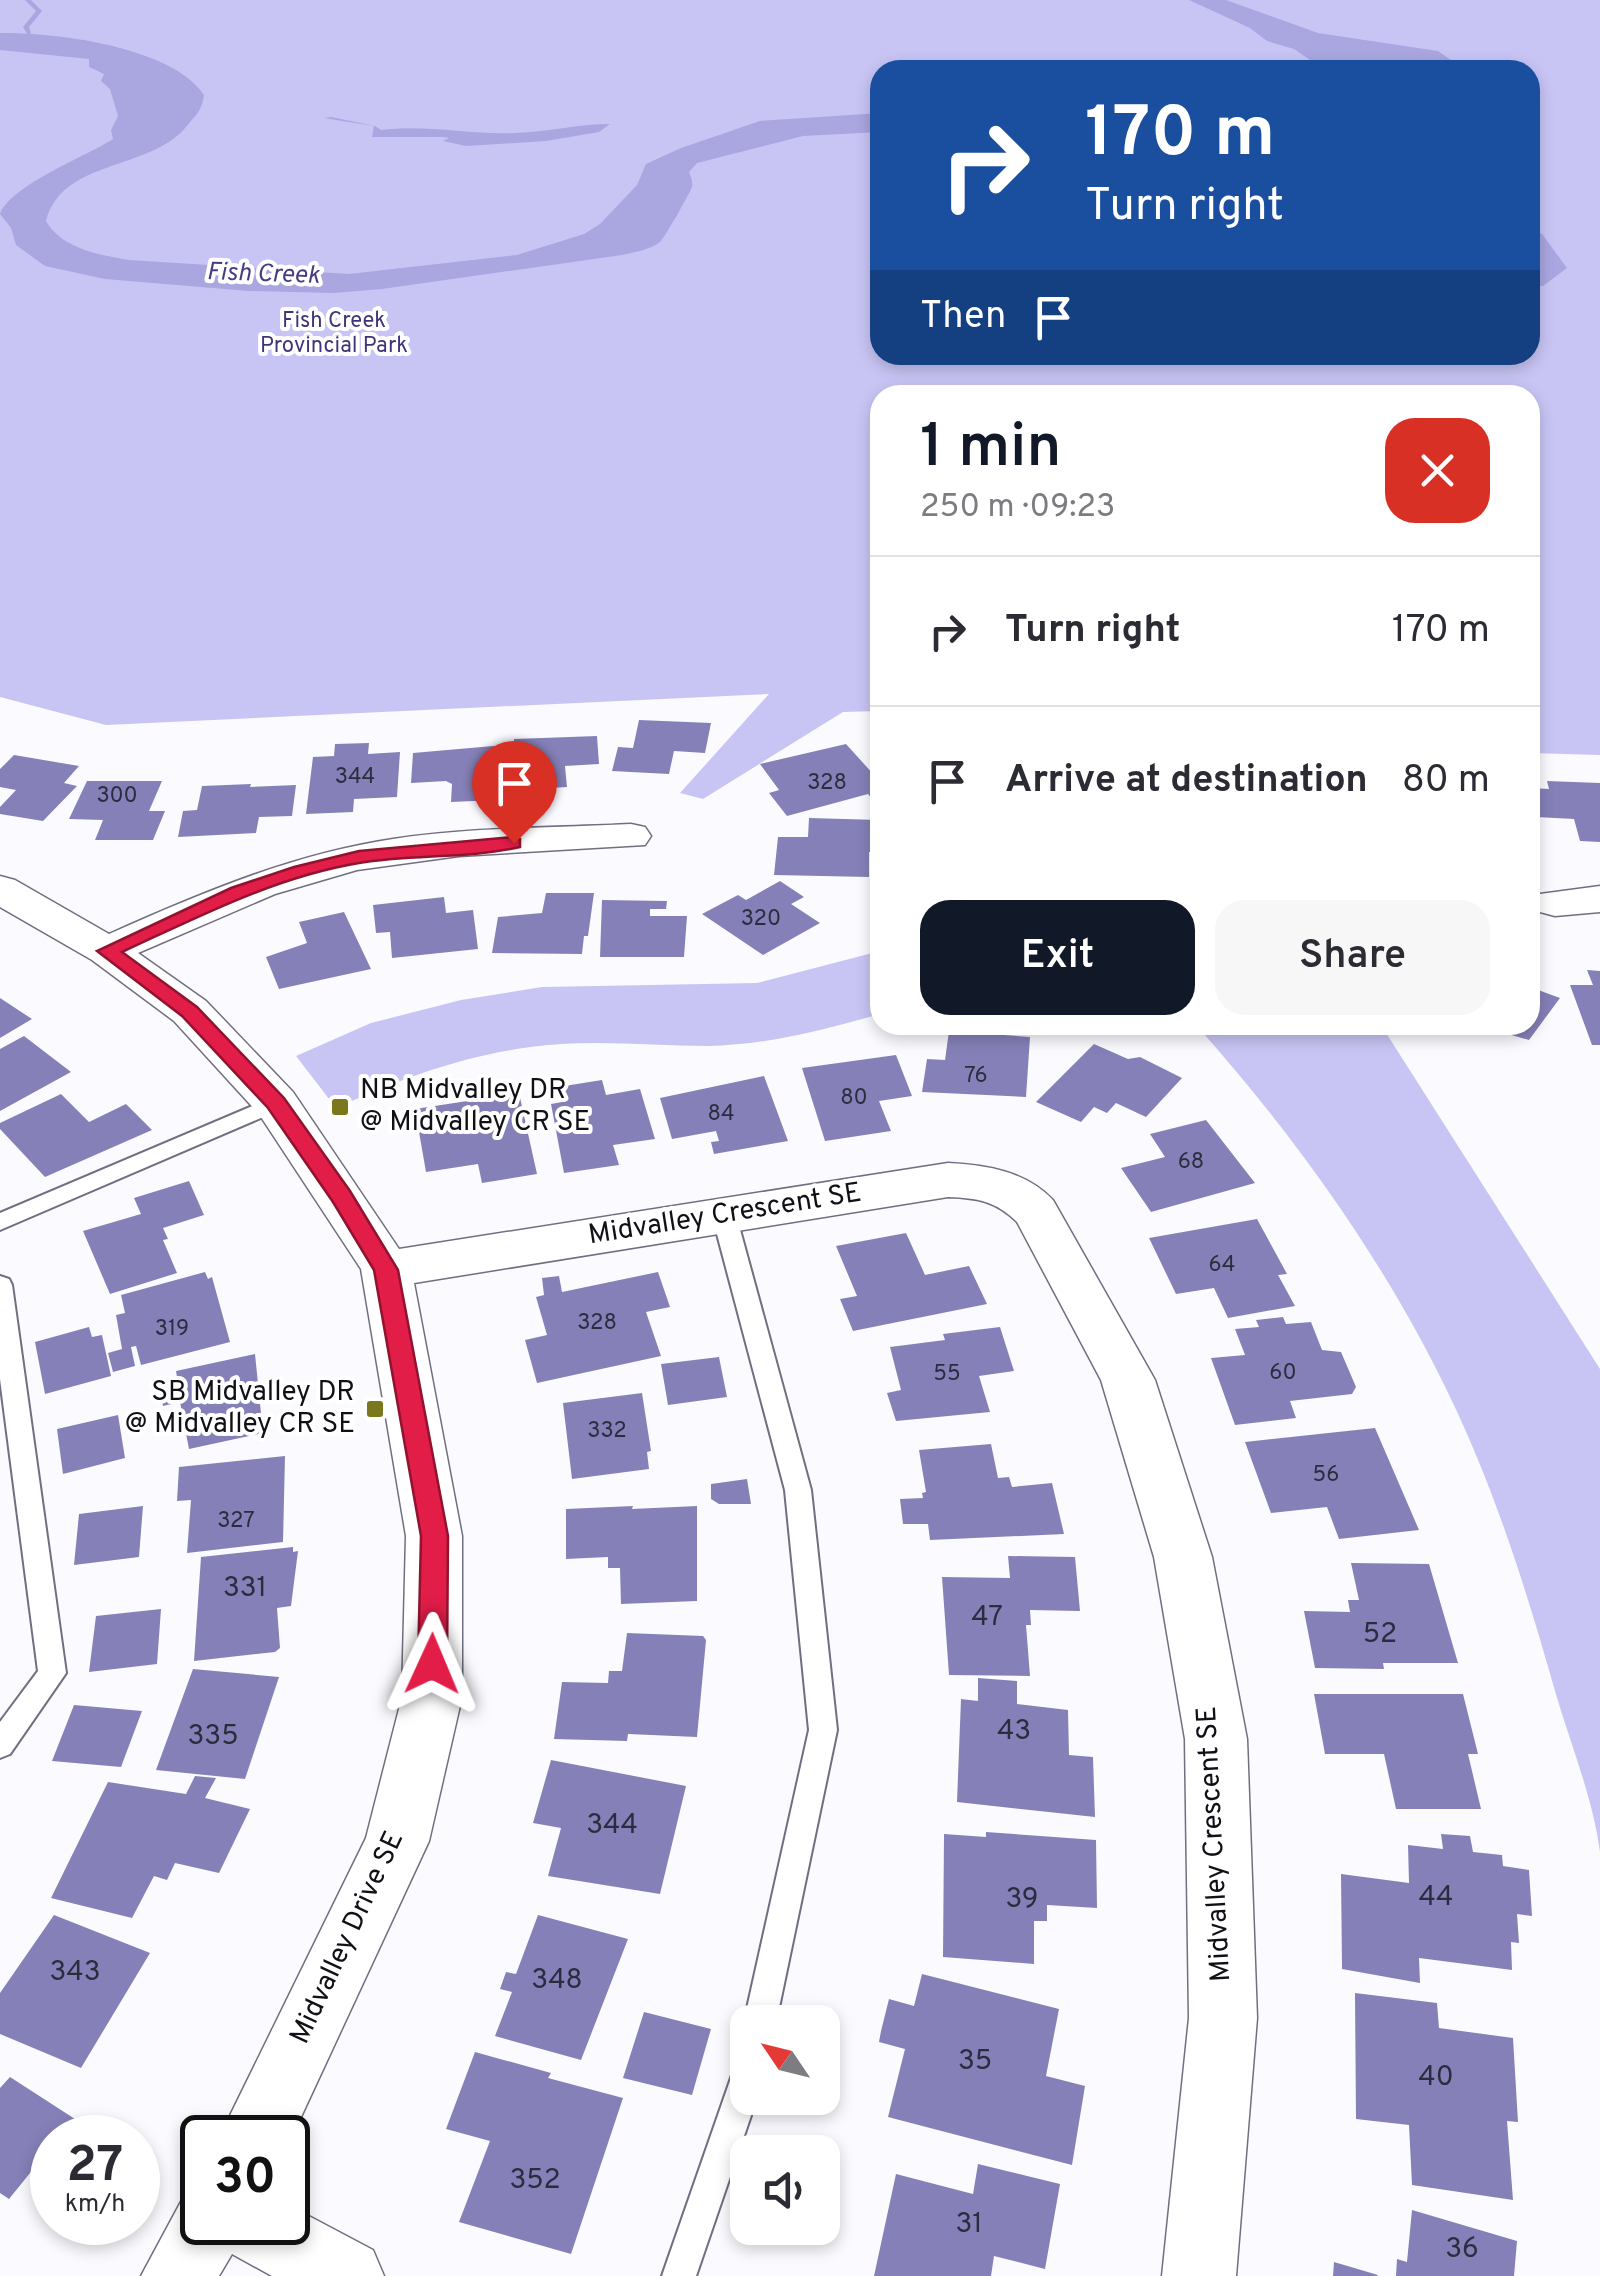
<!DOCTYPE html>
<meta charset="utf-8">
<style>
:root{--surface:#fff;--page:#f7f7f7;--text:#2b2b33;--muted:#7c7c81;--line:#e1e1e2;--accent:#111827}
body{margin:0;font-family:Overpass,sans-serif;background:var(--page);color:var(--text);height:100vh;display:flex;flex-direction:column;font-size:38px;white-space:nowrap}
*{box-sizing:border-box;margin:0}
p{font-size:32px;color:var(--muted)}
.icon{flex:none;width:55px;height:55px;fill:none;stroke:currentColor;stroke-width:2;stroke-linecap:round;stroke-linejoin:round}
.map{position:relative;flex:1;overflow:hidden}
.side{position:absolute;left:870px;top:385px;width:670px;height:650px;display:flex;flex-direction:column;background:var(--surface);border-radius:30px;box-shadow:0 5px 15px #0003}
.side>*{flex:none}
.hud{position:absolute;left:870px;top:60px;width:670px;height:305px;border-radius:30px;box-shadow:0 5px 15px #0003;background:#1a4fa0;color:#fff;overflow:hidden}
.needle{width:65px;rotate:305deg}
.controls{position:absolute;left:730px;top:2005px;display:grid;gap:20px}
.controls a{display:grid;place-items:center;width:110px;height:110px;border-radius:20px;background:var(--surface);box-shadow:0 5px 15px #0003;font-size:50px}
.speed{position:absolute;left:30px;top:2115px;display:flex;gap:20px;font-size:50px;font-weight:700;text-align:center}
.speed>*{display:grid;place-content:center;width:130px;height:130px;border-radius:50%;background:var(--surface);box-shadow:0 5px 15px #0003;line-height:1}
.speed small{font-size:25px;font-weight:400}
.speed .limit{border:5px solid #111;border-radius:15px;background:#fff;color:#111}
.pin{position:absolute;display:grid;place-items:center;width:85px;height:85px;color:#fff;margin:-102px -42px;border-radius:50% 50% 50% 0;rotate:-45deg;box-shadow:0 0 10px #0007}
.pin .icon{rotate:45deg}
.me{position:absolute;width:110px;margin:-55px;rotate:1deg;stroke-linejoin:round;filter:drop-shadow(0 0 8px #0008)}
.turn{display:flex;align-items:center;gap:35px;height:210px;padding:0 50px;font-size:45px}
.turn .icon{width:130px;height:130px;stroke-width:2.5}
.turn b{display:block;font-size:70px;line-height:85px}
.then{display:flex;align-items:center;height:95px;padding:0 50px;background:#0003;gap:20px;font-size:38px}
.round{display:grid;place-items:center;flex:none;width:105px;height:105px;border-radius:30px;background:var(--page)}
.head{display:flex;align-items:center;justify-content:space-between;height:170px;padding:0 50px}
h1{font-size:60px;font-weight:600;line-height:75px;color:var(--accent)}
.cta{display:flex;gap:20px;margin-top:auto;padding:20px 50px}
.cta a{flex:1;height:115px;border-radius:30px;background:var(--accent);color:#fff;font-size:40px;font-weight:600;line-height:115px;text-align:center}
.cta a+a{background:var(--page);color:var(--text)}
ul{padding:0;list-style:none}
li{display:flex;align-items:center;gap:30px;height:150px;padding:0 50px;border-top:2px solid var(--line)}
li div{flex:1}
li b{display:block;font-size:38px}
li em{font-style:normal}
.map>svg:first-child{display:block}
.green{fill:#c8c5f5;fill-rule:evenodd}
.water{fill:#aaa6e0}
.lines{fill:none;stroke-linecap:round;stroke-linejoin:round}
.stream{fill:#aaa6e0;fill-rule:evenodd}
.building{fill:#8581b8}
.lane-casing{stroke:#706f82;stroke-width:4}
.street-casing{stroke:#706f82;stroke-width:3}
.lane{fill:#fff;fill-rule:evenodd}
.street{fill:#fff;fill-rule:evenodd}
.route{fill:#e11d48;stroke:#92132f;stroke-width:2.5}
.poi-dot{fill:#7b771d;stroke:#fff;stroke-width:4}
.labels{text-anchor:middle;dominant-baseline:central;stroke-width:8;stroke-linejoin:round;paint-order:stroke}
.far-park-label{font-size:22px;fill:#403479;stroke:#fff}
.number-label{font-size:22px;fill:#2d2c3f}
.far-water-label{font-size:25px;font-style:italic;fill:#473c82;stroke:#fff}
.poi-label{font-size:28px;fill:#101017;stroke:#fff;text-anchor:start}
.street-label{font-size:28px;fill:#101017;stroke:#fff}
.near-number-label{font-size:28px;fill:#2d2c3f}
</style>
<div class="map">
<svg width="1600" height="2276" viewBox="0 0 1600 2276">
<rect width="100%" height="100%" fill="#fbfbff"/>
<path class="green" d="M 0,0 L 1600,0 L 1600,755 L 1530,753 L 1530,395 L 880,395 L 880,711 L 843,712 L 703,799 L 680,793 L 769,694 L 106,725 L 0,697 ZM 880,70 L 1530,70 L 1530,355 L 880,355 Z
M 880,951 L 880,1014 C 824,1030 766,1045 708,1046 C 659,1046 610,1041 562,1044 C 481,1049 408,1075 336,1108 L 296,1056 L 371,1023 L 461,1000 L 542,987 L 757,983 Z
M 1196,1025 L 1381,1025 L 1600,1369 L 1600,1852 C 1593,1798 1570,1743 1555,1691 C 1527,1592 1496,1493 1451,1399 C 1387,1264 1295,1136 1196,1025 Z"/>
<path class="water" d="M 1189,0 L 1226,0 L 1318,33 L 1438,51 L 1451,60 L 1453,69 L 1325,70 L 1294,49 L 1267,41 L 1250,28 Z
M 0,33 C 55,32 173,47 204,95 C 202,111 195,116 186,127 C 149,171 62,159 46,221 C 62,249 100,255 129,260 L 349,274 L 517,255 L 584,234 L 600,224 L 637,185 L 646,164 L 681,148 L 760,121 L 880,113 L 880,132 L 803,136 L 697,163 L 689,172 C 691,178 693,180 692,187 C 691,191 664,239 660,242 C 650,250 634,252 622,255 L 382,289 L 333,293 L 249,291 L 105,279 L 45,266 L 16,245 L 11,228 L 0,214 C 11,185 85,157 113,139 L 111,130 L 118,116 L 110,89 L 101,81 L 104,74 L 89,67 L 89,59 L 0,50 Z
M 331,117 L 375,126 L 381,130 C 426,124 470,135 515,133 C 547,132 578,124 610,124 L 599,132 L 546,141 L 466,146 L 443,141 L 449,138 L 443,137 L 372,137 L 374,126 L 324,118 Z
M 1530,230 L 1542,234 L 1567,268 L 1543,286 L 1530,286 Z"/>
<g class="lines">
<path class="stream" d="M 25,0 L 31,0 L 42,11 L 29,27 L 31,33 L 28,35 L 23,27 L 36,11 Z"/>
</g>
<path class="building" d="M 639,720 L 711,723 L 705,753 L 674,751 L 669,774 L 612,771 L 618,747 L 633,748 Z
M 597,736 L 599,764 L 565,766 L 567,787 L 511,790 L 514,739 Z
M 369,743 L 368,754 L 400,752 L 397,797 L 354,799 L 353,812 L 306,814 L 313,757 L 334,756 L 335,744 Z
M 846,744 L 875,776 L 880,775 L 880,802 L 875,803 L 868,794 L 787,816 L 769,793 L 779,790 L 760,764 Z
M 493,746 L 497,746 L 497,800 L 451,802 L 452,784 L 446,781 L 411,783 L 413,753 Z
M 14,755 L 79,766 L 64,783 L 77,786 L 43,821 L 0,814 L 0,807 L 16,790 L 0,787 L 0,769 Z
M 87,781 L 162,781 L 149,811 L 165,811 L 153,840 L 95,840 L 103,820 L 69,819 Z
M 1547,781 L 1600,783 L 1600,842 L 1580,841 L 1574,819 L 1536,817 L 1530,788 L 1549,789 Z
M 251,784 L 250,787 L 296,785 L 292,816 L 259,817 L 256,833 L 178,837 L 183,811 L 197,810 L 202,786 Z
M 809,818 L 880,820 L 880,852 L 869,852 L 869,877 L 774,875 L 778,837 L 808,837 Z
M 780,881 L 804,897 L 791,904 L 820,923 L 763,955 L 702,914 L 738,895 L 746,900 Z
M 546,893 L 594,893 L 588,936 L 584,936 L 582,954 L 492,953 L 498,917 L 542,913 Z
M 444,897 L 446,913 L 473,910 L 478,949 L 392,958 L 390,932 L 376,933 L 373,905 Z
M 602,900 L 667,901 L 666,909 L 650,909 L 650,916 L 687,916 L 684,957 L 600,957 Z
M 344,912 L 371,969 L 279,989 L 266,957 L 307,943 L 299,922 Z
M 1587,970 L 1600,971 L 1600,1045 L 1592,1045 L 1570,985 L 1593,985 Z
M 1530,987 L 1560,998 L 1529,1040 L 1477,1025 L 1530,1025 Z
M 0,998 L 32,1019 L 0,1038 Z
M 949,1031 L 1030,1037 L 1026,1097 L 922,1092 L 927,1059 L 945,1060 Z
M 24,1036 L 71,1072 L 0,1111 L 0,1049 Z
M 1094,1044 L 1128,1059 L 1140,1057 L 1182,1078 L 1146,1117 L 1116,1103 L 1107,1113 L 1094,1107 L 1081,1122 L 1036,1102 Z
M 896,1055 L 912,1096 L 879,1101 L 891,1131 L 825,1141 L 802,1068 Z
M 764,1076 L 788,1141 L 714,1154 L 711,1142 L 719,1141 L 716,1131 L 672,1139 L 660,1098 Z
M 602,1080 L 606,1095 L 640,1089 L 655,1139 L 613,1145 L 619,1165 L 564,1173 L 551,1104 L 562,1102 L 558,1087 Z
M 519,1093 L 537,1174 L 482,1183 L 478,1164 L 426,1172 L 415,1109 Z
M 61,1094 L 89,1122 L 126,1104 L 152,1130 L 45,1177 L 0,1129 L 0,1123 Z
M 1206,1120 L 1255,1183 L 1151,1212 L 1121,1168 L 1165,1157 L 1150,1134 Z
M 189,1181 L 204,1215 L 163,1228 L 168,1239 L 163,1240 L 177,1273 L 110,1294 L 83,1231 L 141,1214 L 134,1198 Z
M 1257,1219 L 1287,1274 L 1278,1275 L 1295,1306 L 1228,1318 L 1214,1288 L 1176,1294 L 1149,1238 Z
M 906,1233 L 925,1275 L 969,1266 L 987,1304 L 853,1331 L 840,1299 L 857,1296 L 836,1246 Z
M 205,1272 L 208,1279 L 212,1277 L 230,1342 L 141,1365 L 136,1346 L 131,1347 L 135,1366 L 113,1372 L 108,1353 L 122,1349 L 116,1315 L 125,1313 L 121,1295 Z
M 658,1272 L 670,1307 L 646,1312 L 661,1356 L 537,1383 L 525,1340 L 547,1335 L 536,1297 L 544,1295 L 542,1278 L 559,1276 L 562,1292 Z
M 1283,1317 L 1286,1324 L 1311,1322 L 1322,1350 L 1341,1352 L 1356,1387 L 1352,1394 L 1290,1401 L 1296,1418 L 1235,1425 L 1211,1358 L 1245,1355 L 1235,1329 L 1259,1327 L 1256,1320 Z
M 89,1327 L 92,1337 L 102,1335 L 111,1376 L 45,1394 L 35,1342 Z
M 1000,1327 L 1014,1371 L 979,1376 L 990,1412 L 896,1421 L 887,1393 L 901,1390 L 890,1347 L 945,1340 L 943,1334 Z
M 255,1354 L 263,1433 L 189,1449 L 180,1402 L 163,1406 L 159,1388 L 178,1383 L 176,1371 Z
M 719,1357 L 727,1397 L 668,1405 L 661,1364 Z
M 642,1393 L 651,1451 L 647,1452 L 649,1469 L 572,1479 L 563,1403 Z
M 118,1415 L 125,1458 L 63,1474 L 57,1429 Z
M 1375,1428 L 1419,1530 L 1339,1539 L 1327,1507 L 1271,1513 L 1245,1442 Z
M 991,1444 L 998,1478 L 1009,1477 L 1012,1487 L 1052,1483 L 1064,1534 L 930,1540 L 928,1524 L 903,1524 L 900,1499 L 923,1498 L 922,1493 L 926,1492 L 919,1450 Z
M 285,1456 L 283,1542 L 187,1553 L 191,1500 L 177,1501 L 179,1467 Z
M 747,1479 L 751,1504 L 719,1504 L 711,1499 L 711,1484 Z
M 143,1506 L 139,1557 L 74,1565 L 79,1514 Z
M 633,1506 L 632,1509 L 697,1506 L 697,1601 L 621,1604 L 620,1568 L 608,1568 L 608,1557 L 566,1559 L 566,1509 Z
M 293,1547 L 293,1552 L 298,1551 L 291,1606 L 277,1608 L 280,1648 L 275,1652 L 194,1661 L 201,1557 Z
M 1008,1556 L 1075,1557 L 1080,1611 L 1030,1610 L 1031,1625 L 1026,1625 L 1030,1676 L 949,1675 L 942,1577 L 1010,1578 Z
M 1351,1563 L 1429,1564 L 1458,1663 L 1383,1663 L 1384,1669 L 1315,1668 L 1304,1611 L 1350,1612 L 1348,1600 L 1359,1600 Z
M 161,1609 L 157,1664 L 89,1672 L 96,1616 Z
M 627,1633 L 703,1636 L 706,1640 L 697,1737 L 628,1734 L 627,1741 L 554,1739 L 562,1682 L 608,1683 L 609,1671 L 622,1671 Z
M 193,1669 L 279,1677 L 245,1779 L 156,1770 Z
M 978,1678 L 1017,1681 L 1017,1704 L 1068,1710 L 1069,1755 L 1093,1757 L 1095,1817 L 957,1802 L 961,1699 L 978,1701 Z
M 1314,1694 L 1463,1694 L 1478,1754 L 1468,1754 L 1481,1809 L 1396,1809 L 1384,1754 L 1325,1754 Z
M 74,1705 L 142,1711 L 121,1767 L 52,1761 Z
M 551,1760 L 686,1786 L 660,1894 L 548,1876 L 561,1828 L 533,1823 Z
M 195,1776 L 216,1778 L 205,1798 L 250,1809 L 219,1873 L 175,1863 L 167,1880 L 154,1876 L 132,1918 L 51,1898 L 108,1782 L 186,1794 Z
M 986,1832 L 1096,1840 L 1097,1908 L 1047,1905 L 1047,1921 L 1034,1921 L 1034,1964 L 943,1957 L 944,1834 L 986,1837 Z
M 1441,1834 L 1470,1836 L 1473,1852 L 1502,1855 L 1503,1866 L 1529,1870 L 1532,1916 L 1517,1914 L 1519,1943 L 1511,1942 L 1512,1970 L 1419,1958 L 1420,1983 L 1342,1969 L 1341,1874 L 1409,1883 L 1408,1845 L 1443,1849 Z
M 54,1915 L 150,1953 L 81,2068 L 0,2034 L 0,1993 Z
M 538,1915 L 628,1939 L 581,2060 L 495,2036 L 512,1992 L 500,1989 L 506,1972 L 516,1974 Z
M 922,1974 L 1059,2009 L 1046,2076 L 1085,2086 L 1072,2165 L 888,2117 L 905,2049 L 879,2042 L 881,2031 L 889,1999 L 914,2006 Z
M 1355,1993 L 1437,2003 L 1439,2028 L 1513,2038 L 1518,2122 L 1507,2121 L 1513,2200 L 1412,2185 L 1409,2125 L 1356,2119 Z
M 644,2012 L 711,2029 L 692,2095 L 623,2078 Z
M 475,2052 L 551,2073 L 548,2078 L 623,2098 L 571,2254 L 459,2222 L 490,2141 L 446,2129 Z
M 10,2077 L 75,2119 L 59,2138 L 52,2138 L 52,2146 L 9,2199 L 0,2193 L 0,2088 Z
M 978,2164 L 1060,2184 L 1045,2269 L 994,2256 L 991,2276 L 874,2276 L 896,2174 L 973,2194 Z
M 1412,2210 L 1517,2241 L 1514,2276 L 1396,2276 L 1397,2259 L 1407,2262 Z
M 1334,2262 L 1378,2275 L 1377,2276 L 1333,2276 Z"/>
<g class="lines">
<g class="lane-casing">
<path id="lane" d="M 276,1096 L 287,1103 L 284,1108 L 0,1230 L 0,1213 Z
M 724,1207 L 736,1215 L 811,1490 L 837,1730 L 776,2022 L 748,2022 L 748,2030 L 744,2022 L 809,1730 L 785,1490 L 712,1215 Z
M 0,1276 L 9,1279 L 12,1285 L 66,1673 L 10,1754 L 0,1758 L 0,1722 L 38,1671 L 0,1379 Z
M 748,2059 L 748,2098 L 757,2098 L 696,2276 L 662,2276 L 732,2075 L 736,2064 Z"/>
</g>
<g class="street-casing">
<path id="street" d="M 631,824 L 645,827 L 651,836 L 645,845 L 459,856 L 357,870 L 275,894 L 138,953 L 206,1001 L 293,1092 L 399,1249 L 948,1163 C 987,1165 1025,1171 1053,1200 L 1155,1380 L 1212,1557 L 1247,1739 L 1257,2018 L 1236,2276 L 1162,2276 L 1189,2018 L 1185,1739 L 1154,1557 L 1101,1380 L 1017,1222 C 996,1201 977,1198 948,1197 L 414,1283 L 462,1536 L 462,1697 L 429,1841 L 288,2145 L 288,2138 L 219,2138 L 366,1838 L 402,1697 L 406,1536 L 361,1269 L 259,1114 L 174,1021 L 92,960 L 0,907 L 0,876 L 15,880 L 109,934 C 201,893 293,854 393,839 C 472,827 552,828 631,824 Z
M 1600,886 L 1600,912 L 1555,916 L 1540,912 L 1534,903 L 1540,894 Z
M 202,2189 L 202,2222 L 288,2222 L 288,2205 L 373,2250 L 384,2276 L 272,2276 L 232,2254 L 219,2276 L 141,2276 L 184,2196 Z"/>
</g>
<use href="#lane" class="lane"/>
<use href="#street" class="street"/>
</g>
<path class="route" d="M 514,837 L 520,839 L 520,847 C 468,859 412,854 359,863 C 275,877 198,917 122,952 L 197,1007 L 284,1098 L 350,1191 L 398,1270 L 448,1536 L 447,1664 L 442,1673 L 432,1677 L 422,1673 L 418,1664 L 421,1536 L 374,1270 L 333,1202 L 268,1108 L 182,1016 L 97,951 L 231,888 L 294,867 L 359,851 Z"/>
<g class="poi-dot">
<rect x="330" y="1097" width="20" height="20" rx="5"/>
<rect x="365" y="1399" width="20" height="20" rx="5"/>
</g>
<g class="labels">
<g class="far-park-label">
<text x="334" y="321">Fish Creek<tspan x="334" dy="25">Provincial Park</tspan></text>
</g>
<g class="number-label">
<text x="355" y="777">344</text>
<text x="827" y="783">328</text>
<text x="117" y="796">300</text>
<text x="761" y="919">320</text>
<text x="976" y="1076">76</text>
<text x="854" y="1098">80</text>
<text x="721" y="1114">84</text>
<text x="1191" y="1162">68</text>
<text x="1222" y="1265">64</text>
<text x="597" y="1323">328</text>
<text x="172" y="1329">319</text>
<text x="1283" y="1373">60</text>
<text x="947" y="1374">55</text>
<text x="607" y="1431">332</text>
<text x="1326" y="1475">56</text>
<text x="236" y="1521">327</text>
</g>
<g class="far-water-label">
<text transform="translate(263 275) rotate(2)">Fish Creek</text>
</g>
<g class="poi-label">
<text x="360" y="1091">NB Midvalley DR<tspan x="360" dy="32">@ Midvalley CR SE</tspan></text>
<text x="355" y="1393" text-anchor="end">SB Midvalley DR<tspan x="355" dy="32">@ Midvalley CR SE</tspan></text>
</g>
<g class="street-label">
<text transform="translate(725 1215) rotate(-9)">Midvalley Crescent SE</text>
<text transform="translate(1215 1844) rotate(-93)">Midvalley Crescent SE</text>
<text transform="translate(348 1938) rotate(-65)">Midvalley Drive SE</text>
</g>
<g class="near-number-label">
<text x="245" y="1589">331</text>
<text x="987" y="1618">47</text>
<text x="1380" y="1635">52</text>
<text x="1014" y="1732">43</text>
<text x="213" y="1737">335</text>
<text x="612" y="1826">344</text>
<text x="1436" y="1898">44</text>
<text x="1022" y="1900">39</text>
<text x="75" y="1973">343</text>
<text x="557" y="1981">348</text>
<text x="975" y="2062">35</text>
<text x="1436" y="2078">40</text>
<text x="535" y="2181">352</text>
<text x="969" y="2225">31</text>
<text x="1462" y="2250">36</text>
</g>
</g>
</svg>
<div class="controls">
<a><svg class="needle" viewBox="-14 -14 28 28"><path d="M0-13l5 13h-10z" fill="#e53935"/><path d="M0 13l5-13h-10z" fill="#7c7c81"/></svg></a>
<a><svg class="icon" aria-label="sound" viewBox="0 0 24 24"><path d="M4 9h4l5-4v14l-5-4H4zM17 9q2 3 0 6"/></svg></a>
</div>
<div class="speed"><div>27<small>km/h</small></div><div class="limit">30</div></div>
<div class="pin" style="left:514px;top:843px;background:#d93025"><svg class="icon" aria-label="arrive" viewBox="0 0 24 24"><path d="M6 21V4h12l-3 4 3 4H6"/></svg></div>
<svg class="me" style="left:432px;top:1664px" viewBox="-20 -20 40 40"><path d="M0-17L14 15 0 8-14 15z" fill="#e11d48" stroke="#fff" stroke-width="4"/></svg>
<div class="hud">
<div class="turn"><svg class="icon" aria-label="right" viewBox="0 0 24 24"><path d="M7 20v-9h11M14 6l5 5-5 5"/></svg><div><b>170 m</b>Turn right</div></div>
<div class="then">Then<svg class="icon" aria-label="arrive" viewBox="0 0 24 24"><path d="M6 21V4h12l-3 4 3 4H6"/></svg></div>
</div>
<section class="side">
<div class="head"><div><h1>1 min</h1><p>250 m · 09:23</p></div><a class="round" style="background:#d93025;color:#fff"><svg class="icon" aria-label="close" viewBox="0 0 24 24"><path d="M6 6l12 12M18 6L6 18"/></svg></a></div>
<ul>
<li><svg class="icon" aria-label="right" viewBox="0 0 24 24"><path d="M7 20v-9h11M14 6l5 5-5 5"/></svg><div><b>Turn right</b></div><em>170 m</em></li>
<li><svg class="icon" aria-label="arrive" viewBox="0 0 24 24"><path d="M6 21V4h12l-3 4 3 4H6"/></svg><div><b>Arrive at destination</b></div><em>80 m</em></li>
</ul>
<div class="cta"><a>Exit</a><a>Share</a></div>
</section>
</div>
